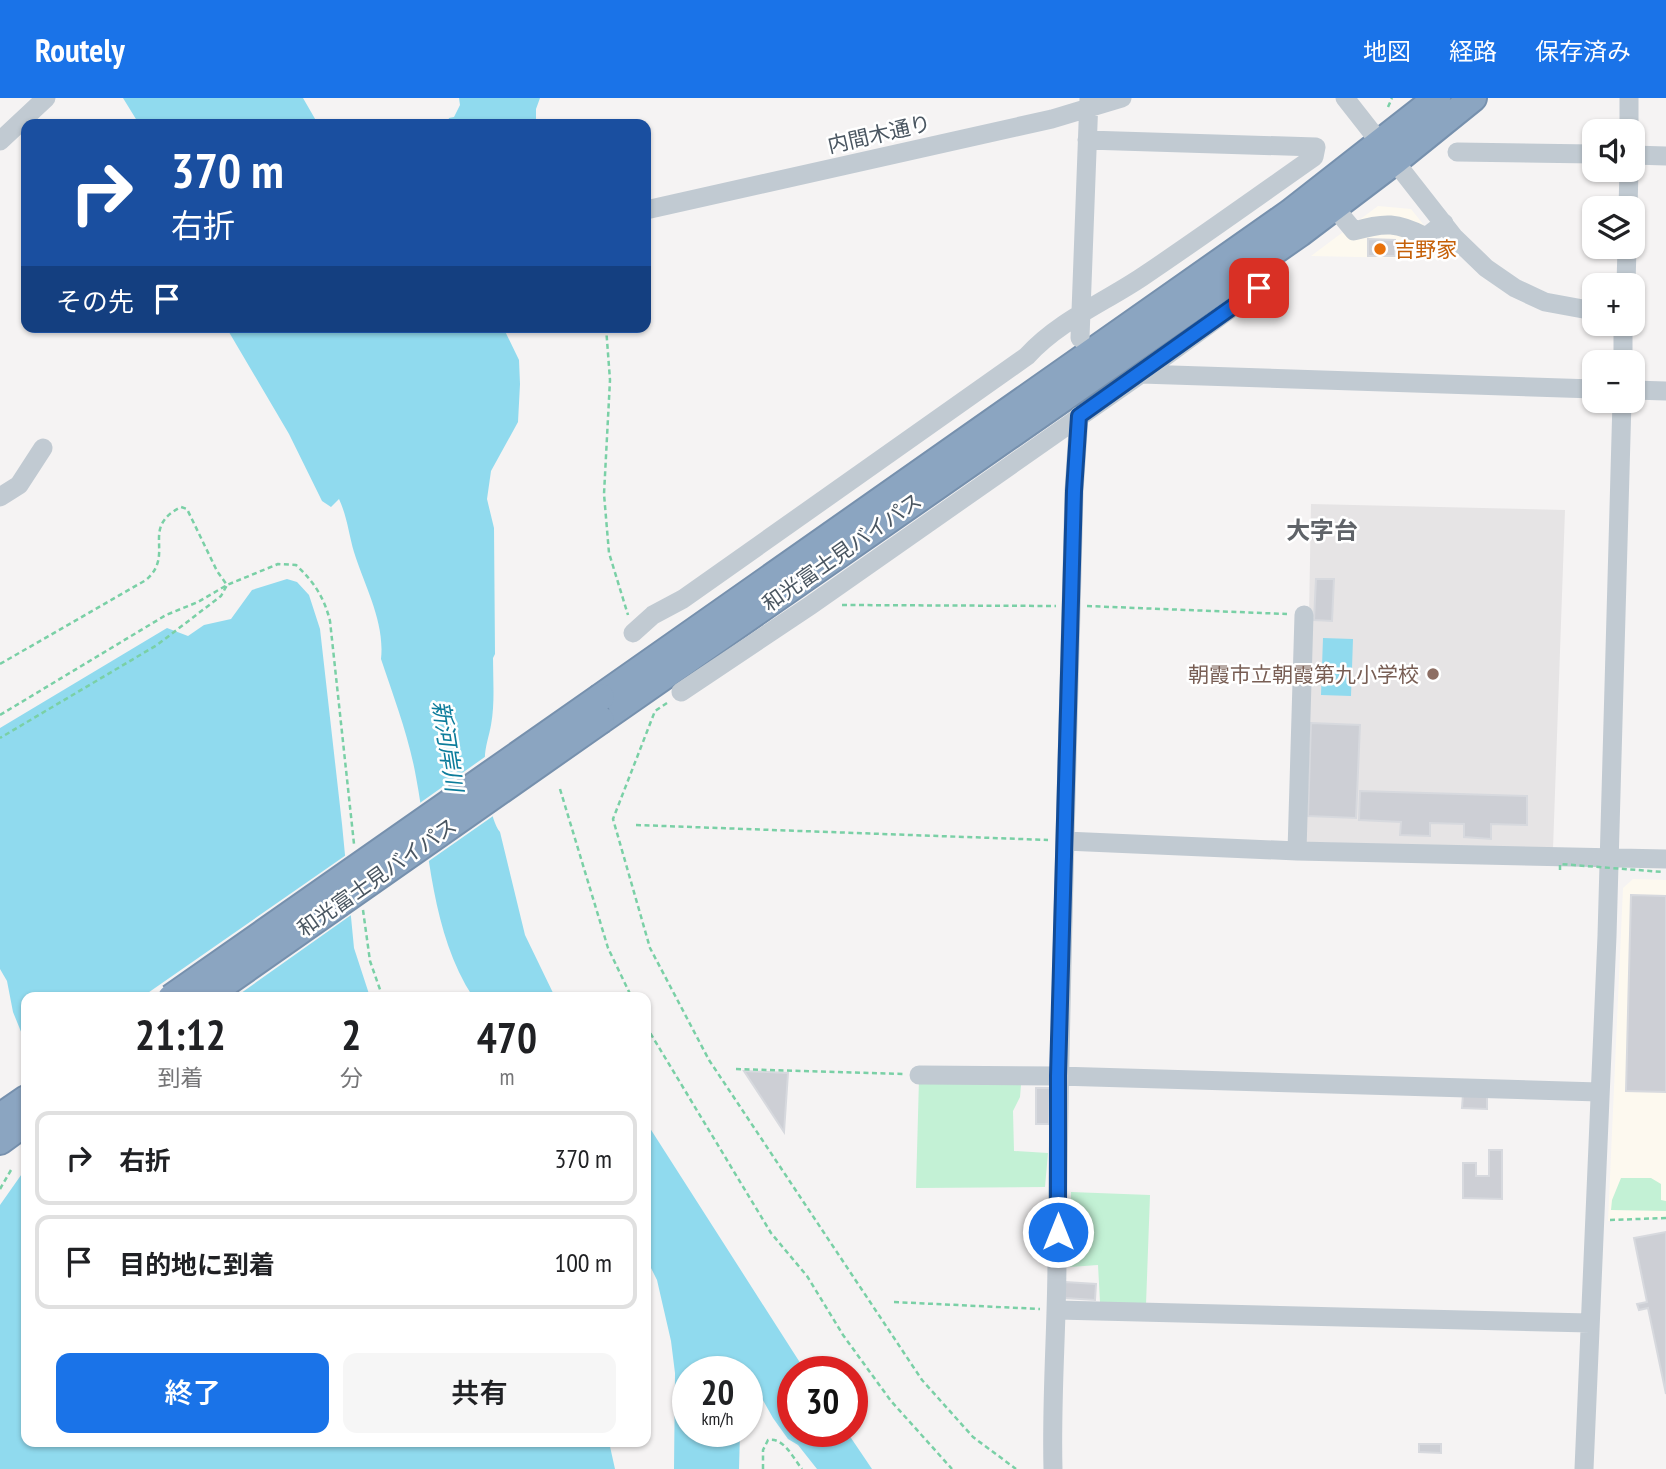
<!DOCTYPE html>
<html lang="ja">
<meta charset="utf-8">
<style>
:root{--surface:#fff;--page:#f6f6f6;--text:#202124;--muted:#757577;--line:#e0e0e0;--accent:#1a73e8}
body{margin:0;font-family:"PT Sans Narrow","Noto Sans JP",sans-serif;background:var(--page);color:var(--text);height:100vh;display:flex;flex-direction:column;font-size:26px;white-space:nowrap}
*{box-sizing:border-box;margin:0}
p{font-size:23px;color:var(--muted)}
.icon{flex:none;width:38px;height:38px;fill:none;stroke:currentColor;stroke-width:2;stroke-linecap:round;stroke-linejoin:round}
.map{position:relative;flex:1;overflow:hidden}
.drawer{position:absolute;left:21px;top:894px;width:630px;height:455px;display:flex;flex-direction:column;background:var(--surface);border-radius:14px;box-shadow:0 2px 5px #0004}
.drawer>*{flex:none}
.top-card{position:absolute;left:21px;top:21px;width:630px;height:214px;border-radius:14px;box-shadow:0 2px 5px #0004;background:#1a4fa0;color:#fff;overflow:hidden}
.fabs{position:absolute;left:1582px;top:21px;display:grid;gap:14px}
.fabs a{display:grid;place-items:center;width:63px;height:63px;border-radius:14px;background:var(--surface);box-shadow:0 2px 5px #0004;font-size:35px}
.speed{position:absolute;left:672px;top:1258px;display:flex;gap:14px;font-size:35px;font-weight:700;text-align:center}
.speed>*{display:grid;place-content:center;width:91px;height:91px;border-radius:50%;background:var(--surface);box-shadow:0 2px 5px #0004;line-height:1}
.speed small{font-size:18px;font-weight:400}
.speed .limit{border:10px solid #d22;background:#fff;color:#111}
.pin{position:absolute;display:grid;place-items:center;width:60px;height:60px;color:#fff;margin:-30px;border-radius:14px;box-shadow:0 4px 10px #0006}
.me{position:absolute;width:77px;margin:-38px;rotate:0deg;stroke-linejoin:round;filter:drop-shadow(0 0 5px #0008)}
.turn{display:flex;align-items:center;gap:24px;height:147px;padding:0 35px;font-size:32px}
.turn .icon{width:91px;height:91px;stroke-width:2.5}
.turn b{display:block;font-size:49px;line-height:60px}
.then{display:flex;align-items:center;height:66px;padding:0 35px;background:#0003;gap:14px;font-size:26px}
.eta{display:flex;justify-content:space-evenly;align-items:center;height:119px;text-align:center}
.eta b{font-size:42px;font-weight:600;line-height:49px}
.cta{display:flex;gap:14px;margin-top:auto;padding:14px 35px}
.cta a{flex:1;height:80px;border-radius:14px;background:var(--accent);color:#fff;font-size:28px;font-weight:600;line-height:80px;text-align:center}
.cta a+a{background:var(--page);color:var(--text)}
ul{padding:0;list-style:none}
li{display:flex;align-items:center;gap:21px;height:94px;margin:0 14px 10px;padding:0 21px;border:4px solid var(--line);border-radius:14px}
li div{flex:1}
li b{display:block;font-size:26px}
li em{font-style:normal}
header{display:flex;align-items:center;gap:42px;box-sizing:border-box;height:98px;padding:0 35px;background:var(--accent);color:#fff}
header strong{font-size:33px}
nav{display:flex;gap:38px;margin-inline-start:auto;font-size:24px}
.map>svg:first-child{display:block}
.commercial{fill:#fdf9ef}
.education{fill:#e6e4e5}
.green{fill:#c3f1d5}
.water{fill:#90daee}
.pier{fill:#f5f3f3}
.building{fill:#cdcfd5;stroke:#d7d9de;stroke-width:2}
.lines{fill:none;stroke-linecap:round;stroke-linejoin:round}
.highway-casing{stroke:#7690ad;stroke-width:30}
.path{stroke:#7ad0a6;stroke-width:2.5;stroke-dasharray:5 3.5;stroke-linecap:butt}
.minor{stroke:#c1cad2;stroke-width:19}
.highway{stroke:#8ba5c1;stroke-width:26}
.highway-bridge-casing{stroke:#7690ad;stroke-width:30;stroke-linecap:butt}
.path-bridge{stroke:#7ad0a6;stroke-width:2.5;stroke-dasharray:5 3.5;stroke-linecap:butt}
.highway-bridge{stroke:#8ba5c1;stroke-width:26}
.route-casing{stroke:#114b97;stroke-width:18}
.route{stroke:#1a73e8;stroke-width:12}
.food-dot{fill:#e8710a;stroke:#fff;stroke-width:2.5}
.education-dot{fill:#8d6e63;stroke:#fff;stroke-width:2.5}
.labels{text-anchor:middle;dominant-baseline:central;stroke-width:5;stroke-linejoin:round;paint-order:stroke}
.street-label{font-size:21px;fill:#4a5661;stroke:#fff}
.food-label{font-size:21px;fill:#c56008;stroke:#fff;text-anchor:start}
.education-label{font-size:21px;fill:#785e54;stroke:#fff;text-anchor:end}
.water-label{font-size:23px;font-style:italic;fill:#0c7c9b;stroke:#fff}
.quarter-label{font-size:24px;font-weight:bold;fill:#5f6368;stroke:#fff}
</style>
<header>
<strong>Routely</strong>
<nav><a>地図</a><a>経路</a><a>保存済み</a></nav>
</header>
<div class="map">
<svg width="1666" height="1371" viewBox="0 0 1666 1371">
<rect width="100%" height="100%" fill="#f5f3f3"/>
<path class="commercial" d="M 1378,108 L 1411,111 L 1451,161 L 1311,158 Z
M 1633,781 L 1666,782 L 1666,1120 L 1608,1123 L 1623,790 Z"/>
<path class="education" d="M 1311,406 L 1565,412 L 1553,751 L 1305,744 Z"/>
<path class="green" d="M 919,981 L 1021,987 L 1020,999 L 1013,1013 L 1014,1053 L 1048,1055 L 1045,1089 L 916,1090 Z
M 1621,1080 L 1651,1080 L 1661,1086 L 1661,1102 L 1666,1103 L 1666,1113 L 1611,1112 L 1612,1102 Z
M 1071,1094 L 1150,1097 L 1146,1207 L 1100,1204 L 1098,1167 L 1070,1169 Z"/>
<path class="water" d="M 123,0 L 303,0 L 318,26 L 139,26 Z
M 459,0 L 540,0 L 536,11 L 536,26 L 447,26 L 449,20 L 454,19 L 460,7 Z
M 226,229 L 503,229 L 519,262 L 520,286 L 518,324 L 491,373 L 487,401 L 494,430 L 495,556 L 493,560 C 493,582 495,605 491,627 C 489,639 484,651 485,664 C 485,681 490,722 500,734 L 525,837 L 555,899 L 473,899 C 431,834 430,754 416,679 C 409,639 394,600 381,561 C 385,524 365,489 354,454 C 349,437 347,418 339,401 L 331,409 L 322,403 L 289,336 Z
M 287,481 L 297,484 L 309,497 L 320,531 L 342,726 L 354,850 L 370,899 L 26,900 L 26,946 L 13,914 L 7,883 L 0,871 L 0,630 L 167,530 L 188,538 L 204,527 L 231,521 L 252,492 Z
M 1323,540 L 1353,541 L 1351,598 L 1321,597 Z
M 646,1024 L 806,1274 L 793,1274 L 793,1334 L 847,1334 L 872,1371 L 817,1371 L 798,1347 L 788,1341 L 773,1320 L 752,1283 L 747,1283 L 747,1274 L 688,1274 L 688,1334 L 740,1334 L 739,1371 L 674,1371 L 675,1275 L 671,1243 L 657,1182 L 646,1160 Z
M 26,1070 L 26,1344 L 609,1344 L 615,1371 L 0,1371 L 0,1107 Z"/>
<path class="pier" d="M 489,656 L 488,662 L 496,716 L 426,765 L 417,707 Z
M 349,755 L 354,815 L 234,900 L 142,899 Z"/>
<path class="building" d="M 1368,141 L 1395,142 L 1395,158 L 1368,158 Z
M 1316,481 L 1334,481 L 1332,523 L 1314,522 Z
M 1311,625 L 1360,627 L 1356,720 L 1308,718 Z
M 1360,693 L 1527,698 L 1527,727 L 1491,726 L 1491,741 L 1464,739 L 1464,726 L 1430,725 L 1430,738 L 1400,737 L 1401,724 L 1359,722 Z
M 1631,797 L 1666,798 L 1666,994 L 1626,993 Z
M 744,973 L 788,975 L 784,1034 Z
M 1036,990 L 1050,990 L 1049,1026 L 1036,1026 Z
M 1463,996 L 1487,997 L 1487,1011 L 1462,1010 Z
M 1489,1052 L 1502,1052 L 1502,1101 L 1463,1100 L 1463,1065 L 1476,1065 L 1476,1078 L 1489,1078 Z
M 1666,1134 L 1666,1296 L 1648,1210 L 1639,1212 L 1637,1206 L 1647,1204 L 1634,1140 Z
M 1065,1184 L 1096,1186 L 1095,1202 L 1065,1200 Z
M 1419,1346 L 1441,1346 L 1441,1355 L 1419,1354 Z"/>
<g class="lines">
<g class="highway-casing">
<path id="highway" d="M 601,599 L 1290,115 L 1437,0
M 601,622 L 1300,135 L 1395,63 L 1473,0
M 0,1019 L 26,1001
M 0,1043 L 26,1024"/>
</g>
<path class="path" d="M 1388,9 L 1392,0
M 606,229 L 610,282 L 604,396 L 609,455 L 628,517
M 842,507 L 1056,508
M 1087,508 L 1287,516
M 0,566 L 146,482 C 176,456 139,430 181,409 L 187,411 L 217,473 L 227,487 L 221,498 L 157,547 L 0,640
M 667,605 L 655,613 L 613,721 L 650,850 L 709,962 L 922,1282 L 973,1339 L 1016,1371
M 0,617 L 166,517 L 198,504 L 227,487 L 278,466 L 296,467 C 314,484 324,499 330,523 L 354,746
M 560,691 L 608,850 L 632,900
M 636,727 L 1048,742
M 363,812 L 370,863 L 383,900
M 646,928 L 771,1135 L 807,1178 L 843,1237 L 891,1303 L 952,1371
M 736,971 L 904,976
M 0,1091 L 11,1072
M 1610,1122 L 1666,1120
M 894,1204 L 1040,1211
M 763,1371 L 763,1352 L 768,1342 C 784,1339 793,1360 802,1371"/>
<path class="minor" d="M 1345,0 L 1454,139 L 1486,170 L 1515,190 L 1545,204 L 1594,213
M 1629,0 L 1629,33
M 0,43 L 46,0
M 1457,54 L 1594,56
M 1633,57 L 1666,58
M 1335,110 L 1354,133 C 1385,124 1397,124 1426,139 L 1444,125
M 1628,110 L 1629,72
M 646,112 L 1052,21 L 1122,0
M 1626,187 L 1627,149
M 1080,240 L 1089,0
M 1623,264 L 1623,226
M 1141,276 L 1259,190 L 1245,173
M 1633,292 L 1666,293
M 0,399 L 19,387 L 43,350
M 633,535 L 653,517 L 683,501 L 1027,258 C 1059,223 1103,205 1142,179 C 1200,140 1257,99 1314,59 L 1316,49 L 1087,42
M 681,594 L 811,507 L 1141,276 L 1594,291
M 1065,743 L 1297,753 L 1666,761
M 1297,753 L 1304,517
M 919,977 L 1058,978 L 1599,994
M 1057,1212 L 1590,1225
M 1053,1371 C 1051,1300 1057,1230 1057,1160 C 1059,904 1068,648 1074,393 L 1079,318
M 1584,1371 L 1607,838 L 1622,303"/>
<use href="#highway" class="highway"/>
<g class="highway-bridge-casing">
<path id="highway-bridge" d="M 171,900 L 601,599
M 204,900 L 601,622"/>
</g>
<path class="path-bridge" d="M 1560,772 L 1560,766 L 1663,774"/>
<use href="#highway-bridge" class="highway-bridge"/>
</g>
<g class="lines">
<g class="route-casing">
<path id="route" d="M 1058,1134 L 1058,978 L 1074,393 L 1079,318 L 1259,190"/>
</g>
<use href="#route" class="route"/>
</g>
<circle class="food-dot" cx="1380" cy="151" r="7"/>
<circle class="education-dot" cx="1433" cy="576" r="7"/>
<g class="labels">
<g class="street-label">
<text transform="translate(879 36) rotate(-13)">内間木通り</text>
<text transform="translate(842 454) rotate(-35)">和光富士見バイパス</text>
<text transform="translate(377 779) rotate(-35)">和光富士見バイパス</text>
</g>
<g class="food-label">
<text x="1394" y="151">吉野家</text>
</g>
<g class="education-label">
<text x="1419" y="576">朝霞市立朝霞第九小学校</text>
</g>
<g class="water-label">
<text transform="translate(448 648) rotate(81)">新河岸川</text>
</g>
<g class="quarter-label">
<text x="1322" y="432">大字台</text>
</g>
</g>
</svg>
<div class="fabs">
<a><svg class="icon" aria-label="sound" viewBox="0 0 24 24"><path d="M4 9h4l5-4v14l-5-4H4zM17 9q2 3 0 6"/></svg></a>
<a><svg class="icon" aria-label="layers" viewBox="0 0 24 24"><path d="M12 4l9 5-9 5-9-5zM3 14l9 5 9-5"/></svg></a>
<a>+</a>
<a>−</a>
</div>
<div class="speed"><div>20<small>km/h</small></div><div class="limit">30</div></div>
<div class="pin" style="left:1259px;top:190px;background:#d93025"><svg class="icon" aria-label="arrive" viewBox="0 0 24 24"><path d="M6 21V4h12l-3 4 3 4H6"/></svg></div>
<svg class="me" style="left:1058px;top:1134px" viewBox="-20 -20 40 40"><circle r="17" fill="#1a73e8" stroke="#fff" stroke-width="3"/><path d="M0-11L8 9 0 5-8 9z" fill="#fff"/></svg>
<div class="top-card">
<div class="turn"><svg class="icon" aria-label="right" viewBox="0 0 24 24"><path d="M7 20v-9h11M14 6l5 5-5 5"/></svg><div><b>370 m</b>右折</div></div>
<div class="then">その先<svg class="icon" aria-label="arrive" viewBox="0 0 24 24"><path d="M6 21V4h12l-3 4 3 4H6"/></svg></div>
</div>
<section class="drawer">
<div class="eta">
<div><b>21:12</b><p>到着</p></div>
<div><b>2</b><p>分</p></div>
<div><b>470</b><p>m</p></div>
</div>
<ul>
<li><svg class="icon" aria-label="right" viewBox="0 0 24 24"><path d="M7 20v-9h11M14 6l5 5-5 5"/></svg><div><b>右折</b></div><em>370 m</em></li>
<li><svg class="icon" aria-label="arrive" viewBox="0 0 24 24"><path d="M6 21V4h12l-3 4 3 4H6"/></svg><div><b>目的地に到着</b></div><em>100 m</em></li>
</ul>
<div class="cta"><a>終了</a><a>共有</a></div>
</section>
</div>
